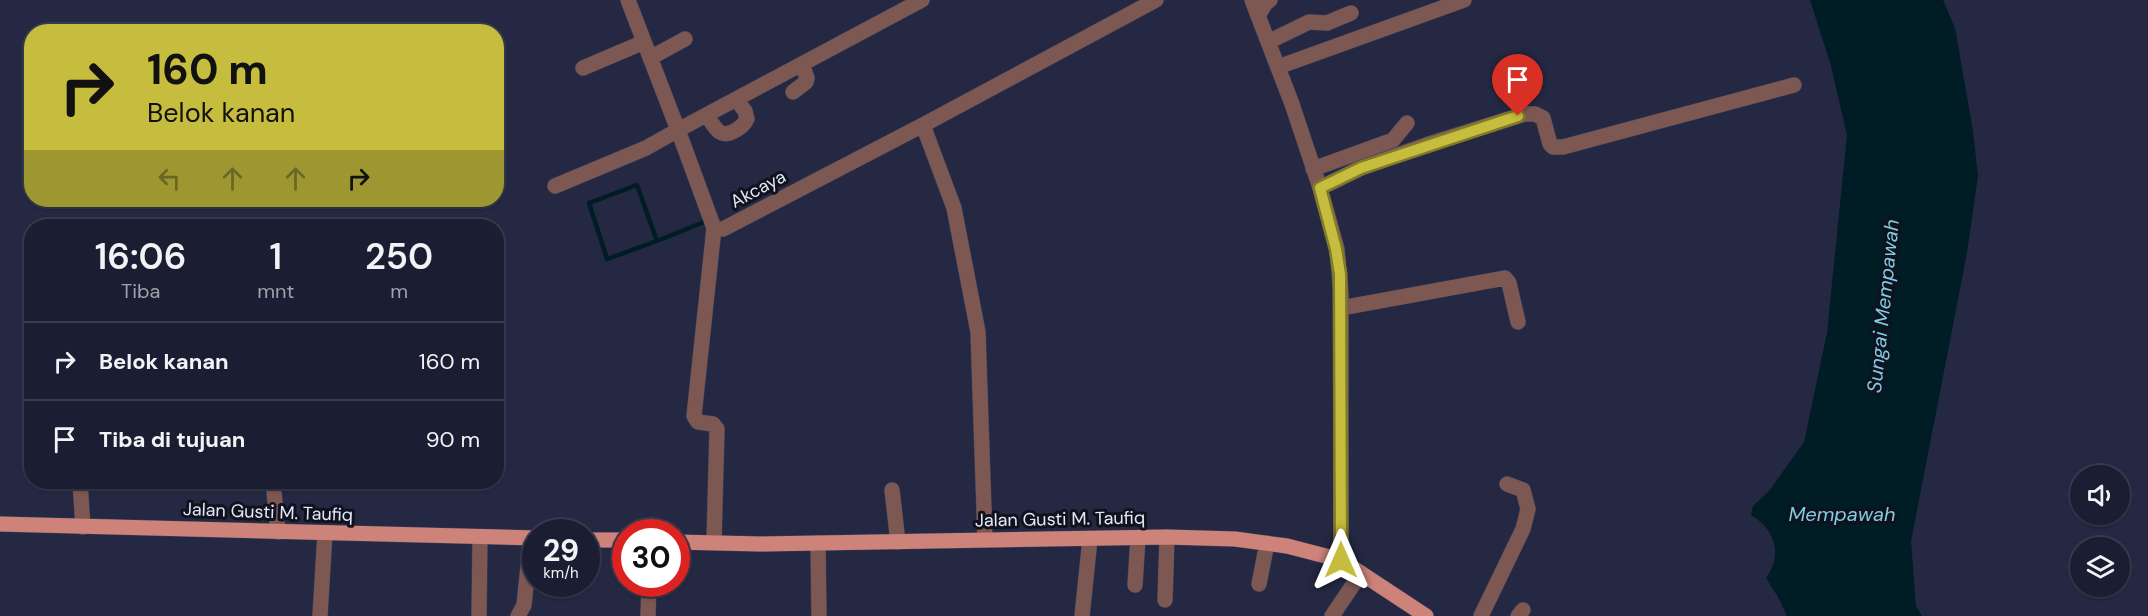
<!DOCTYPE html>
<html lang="id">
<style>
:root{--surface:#1b1e32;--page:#282b3e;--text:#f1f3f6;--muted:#a0a2ac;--line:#393c4d}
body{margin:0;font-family:"DM Sans",sans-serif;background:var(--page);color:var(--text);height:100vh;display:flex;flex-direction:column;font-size:22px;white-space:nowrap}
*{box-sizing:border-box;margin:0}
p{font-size:20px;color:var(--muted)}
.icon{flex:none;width:33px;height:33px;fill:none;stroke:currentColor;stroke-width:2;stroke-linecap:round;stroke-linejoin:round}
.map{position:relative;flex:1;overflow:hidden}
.sheet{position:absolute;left:24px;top:219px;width:480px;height:270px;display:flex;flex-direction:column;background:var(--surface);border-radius:24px;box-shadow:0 2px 4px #0004,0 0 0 2px var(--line)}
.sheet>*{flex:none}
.banner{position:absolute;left:24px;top:24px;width:480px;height:183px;border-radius:24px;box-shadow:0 2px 4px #0004,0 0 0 2px var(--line);background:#c6bc3d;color:#111;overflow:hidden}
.fabs{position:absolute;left:2070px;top:465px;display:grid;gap:12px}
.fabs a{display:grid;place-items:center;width:60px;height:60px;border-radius:50%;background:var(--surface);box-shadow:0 2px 4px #0004,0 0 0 2px var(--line);font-size:30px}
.speed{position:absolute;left:522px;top:519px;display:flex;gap:12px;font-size:30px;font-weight:700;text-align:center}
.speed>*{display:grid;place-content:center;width:78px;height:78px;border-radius:50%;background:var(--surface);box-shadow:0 2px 4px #0004,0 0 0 2px var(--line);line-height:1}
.speed small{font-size:15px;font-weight:400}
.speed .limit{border:9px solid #d22;background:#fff;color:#111}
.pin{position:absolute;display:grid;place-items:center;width:51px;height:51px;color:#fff;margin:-62px -26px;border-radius:50% 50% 50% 0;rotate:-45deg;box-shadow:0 0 6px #0007}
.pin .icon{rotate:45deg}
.me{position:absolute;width:66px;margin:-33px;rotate:0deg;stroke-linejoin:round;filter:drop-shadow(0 0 4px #0008)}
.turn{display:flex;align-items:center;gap:21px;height:126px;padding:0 24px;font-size:27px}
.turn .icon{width:78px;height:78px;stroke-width:2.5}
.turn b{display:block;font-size:42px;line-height:51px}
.lanes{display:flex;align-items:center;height:57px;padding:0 24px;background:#0003;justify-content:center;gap:30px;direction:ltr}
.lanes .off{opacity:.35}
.eta{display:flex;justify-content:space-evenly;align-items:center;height:102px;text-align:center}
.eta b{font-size:36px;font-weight:600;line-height:42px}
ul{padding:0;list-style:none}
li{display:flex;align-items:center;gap:18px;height:78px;padding:0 24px;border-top:2px solid var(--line)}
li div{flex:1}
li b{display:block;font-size:22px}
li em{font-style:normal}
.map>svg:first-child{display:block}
.water{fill:#001c24}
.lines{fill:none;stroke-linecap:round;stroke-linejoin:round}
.stream{stroke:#001c24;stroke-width:4.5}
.minor-casing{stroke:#3f435b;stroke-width:16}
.major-casing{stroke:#3f435b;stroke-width:16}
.minor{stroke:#7d5853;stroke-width:15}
.major{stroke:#ce837a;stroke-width:15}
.route-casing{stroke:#817a28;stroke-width:15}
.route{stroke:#c6bc3d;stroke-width:10}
.labels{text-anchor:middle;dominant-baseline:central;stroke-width:6;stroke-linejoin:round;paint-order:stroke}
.street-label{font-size:18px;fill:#e3e7f8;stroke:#10121e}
.water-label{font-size:20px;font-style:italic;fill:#81cbe3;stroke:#10121e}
</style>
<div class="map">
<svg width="2148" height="616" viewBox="0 0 2148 616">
<rect width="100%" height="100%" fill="#242842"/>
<path class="water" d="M 1810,0 L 1943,0 L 1955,28 L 1973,131 L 1978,176 L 1967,253 L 1911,541 L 1916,606 L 1922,616 L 1787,616 L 1778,597 L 1766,578 C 1783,555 1775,529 1751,515 L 1753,506 L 1769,491 L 1804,442 L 1827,333 L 1847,135 L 1831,66 Z"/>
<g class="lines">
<path class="stream" d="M 657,241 L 607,259 L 589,203 L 637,185 L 657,241 L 704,222"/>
<g class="minor-casing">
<path id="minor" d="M 1252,0 L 1292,104 L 1320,188 L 1337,249 L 1341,294 L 1341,560
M 1258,16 L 1265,4 L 1270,0
M 1268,42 L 1309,22 L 1327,23 L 1351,13
M 650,58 L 685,39
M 1278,67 L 1464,0
M 583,68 L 644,42
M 793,92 L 806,82 L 807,78 L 802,64
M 707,115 C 715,128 720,140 736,130 C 741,127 744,125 747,119 L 745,111 L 736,99
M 923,125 L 954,208 L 978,332 L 985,540
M 1313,169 L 1393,140 L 1407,123
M 555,186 L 646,148 L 678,130 L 628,0
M 1320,188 L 1361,168 L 1426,145 L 1525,114 L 1535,114 L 1543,118 L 1550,144 L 1553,147 L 1563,147 L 1794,85
M 714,228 L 723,229 L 923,125 L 1156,0
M 1341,308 L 1505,278 L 1509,283 L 1518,322
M 80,482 L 83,527
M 273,482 L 278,532
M 892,490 L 898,542
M 714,542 L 717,429 L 713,424 L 698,422 L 694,416 L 714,228 L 678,130 L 922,0
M 818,543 L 819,616
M 1259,584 L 1267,543
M 1135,585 L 1138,538
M 1165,600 L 1167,537
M 320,616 L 325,533
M 479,616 L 480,537
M 518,616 L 524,605 L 531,538
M 648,616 L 649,584
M 1082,616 L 1090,539
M 1332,616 L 1361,573
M 1481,616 L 1523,529 L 1528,509 L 1523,490 L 1507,484
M 1518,616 L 1523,610"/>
</g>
<g class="major-casing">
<path id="major" d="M 0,524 L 536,538
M 586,540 L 626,540
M 676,542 L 760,544 L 1167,537 L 1235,539 L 1287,546 L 1341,560 L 1426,616"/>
</g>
<use href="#minor" class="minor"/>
<use href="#major" class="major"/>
</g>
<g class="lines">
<g class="route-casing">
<path id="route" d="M 1341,560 L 1340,274 L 1336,249 L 1320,188 L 1361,168 L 1518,116"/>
</g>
<use href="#route" class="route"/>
</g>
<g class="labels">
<g class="street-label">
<text transform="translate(758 189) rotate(-28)">Akcaya</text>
<text transform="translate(268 512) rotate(2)">Jalan Gusti M. Taufiq</text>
<text transform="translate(1060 519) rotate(-1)">Jalan Gusti M. Taufiq</text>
</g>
<g class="water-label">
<text transform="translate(1883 306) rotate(-84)">Sungai Mempawah</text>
<text x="1842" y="514">Mempawah</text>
</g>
</g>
</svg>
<div class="fabs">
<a><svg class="icon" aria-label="sound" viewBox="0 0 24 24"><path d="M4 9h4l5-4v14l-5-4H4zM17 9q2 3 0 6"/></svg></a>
<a><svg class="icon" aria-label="layers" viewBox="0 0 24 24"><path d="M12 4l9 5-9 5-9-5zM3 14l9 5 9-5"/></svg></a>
</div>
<div class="speed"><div>29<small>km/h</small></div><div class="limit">30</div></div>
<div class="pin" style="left:1518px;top:116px;background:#d93025"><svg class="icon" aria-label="arrive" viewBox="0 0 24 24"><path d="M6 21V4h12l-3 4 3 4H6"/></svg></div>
<svg class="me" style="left:1341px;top:560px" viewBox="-20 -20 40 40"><path d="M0-17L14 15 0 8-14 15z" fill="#c6bc3d" stroke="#fff" stroke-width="4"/></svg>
<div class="banner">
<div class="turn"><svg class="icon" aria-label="right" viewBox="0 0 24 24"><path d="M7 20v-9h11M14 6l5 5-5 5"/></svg><div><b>160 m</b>Belok kanan</div></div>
<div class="lanes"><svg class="icon off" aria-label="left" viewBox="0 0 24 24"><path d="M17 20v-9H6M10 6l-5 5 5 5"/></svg><svg class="icon off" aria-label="ahead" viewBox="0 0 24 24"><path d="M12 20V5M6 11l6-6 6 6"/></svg><svg class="icon off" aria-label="ahead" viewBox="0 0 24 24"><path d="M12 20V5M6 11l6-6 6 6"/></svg><svg class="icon" aria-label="right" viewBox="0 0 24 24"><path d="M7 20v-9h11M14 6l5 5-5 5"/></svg></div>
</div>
<section class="sheet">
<div class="eta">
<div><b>16:06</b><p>Tiba</p></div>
<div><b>1</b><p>mnt</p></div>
<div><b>250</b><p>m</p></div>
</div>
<ul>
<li><svg class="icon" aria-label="right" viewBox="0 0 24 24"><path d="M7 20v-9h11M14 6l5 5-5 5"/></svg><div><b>Belok kanan</b></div><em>160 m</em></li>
<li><svg class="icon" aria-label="arrive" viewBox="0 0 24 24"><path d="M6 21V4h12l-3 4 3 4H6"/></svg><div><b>Tiba di tujuan</b></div><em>90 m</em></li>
</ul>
</section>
</div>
